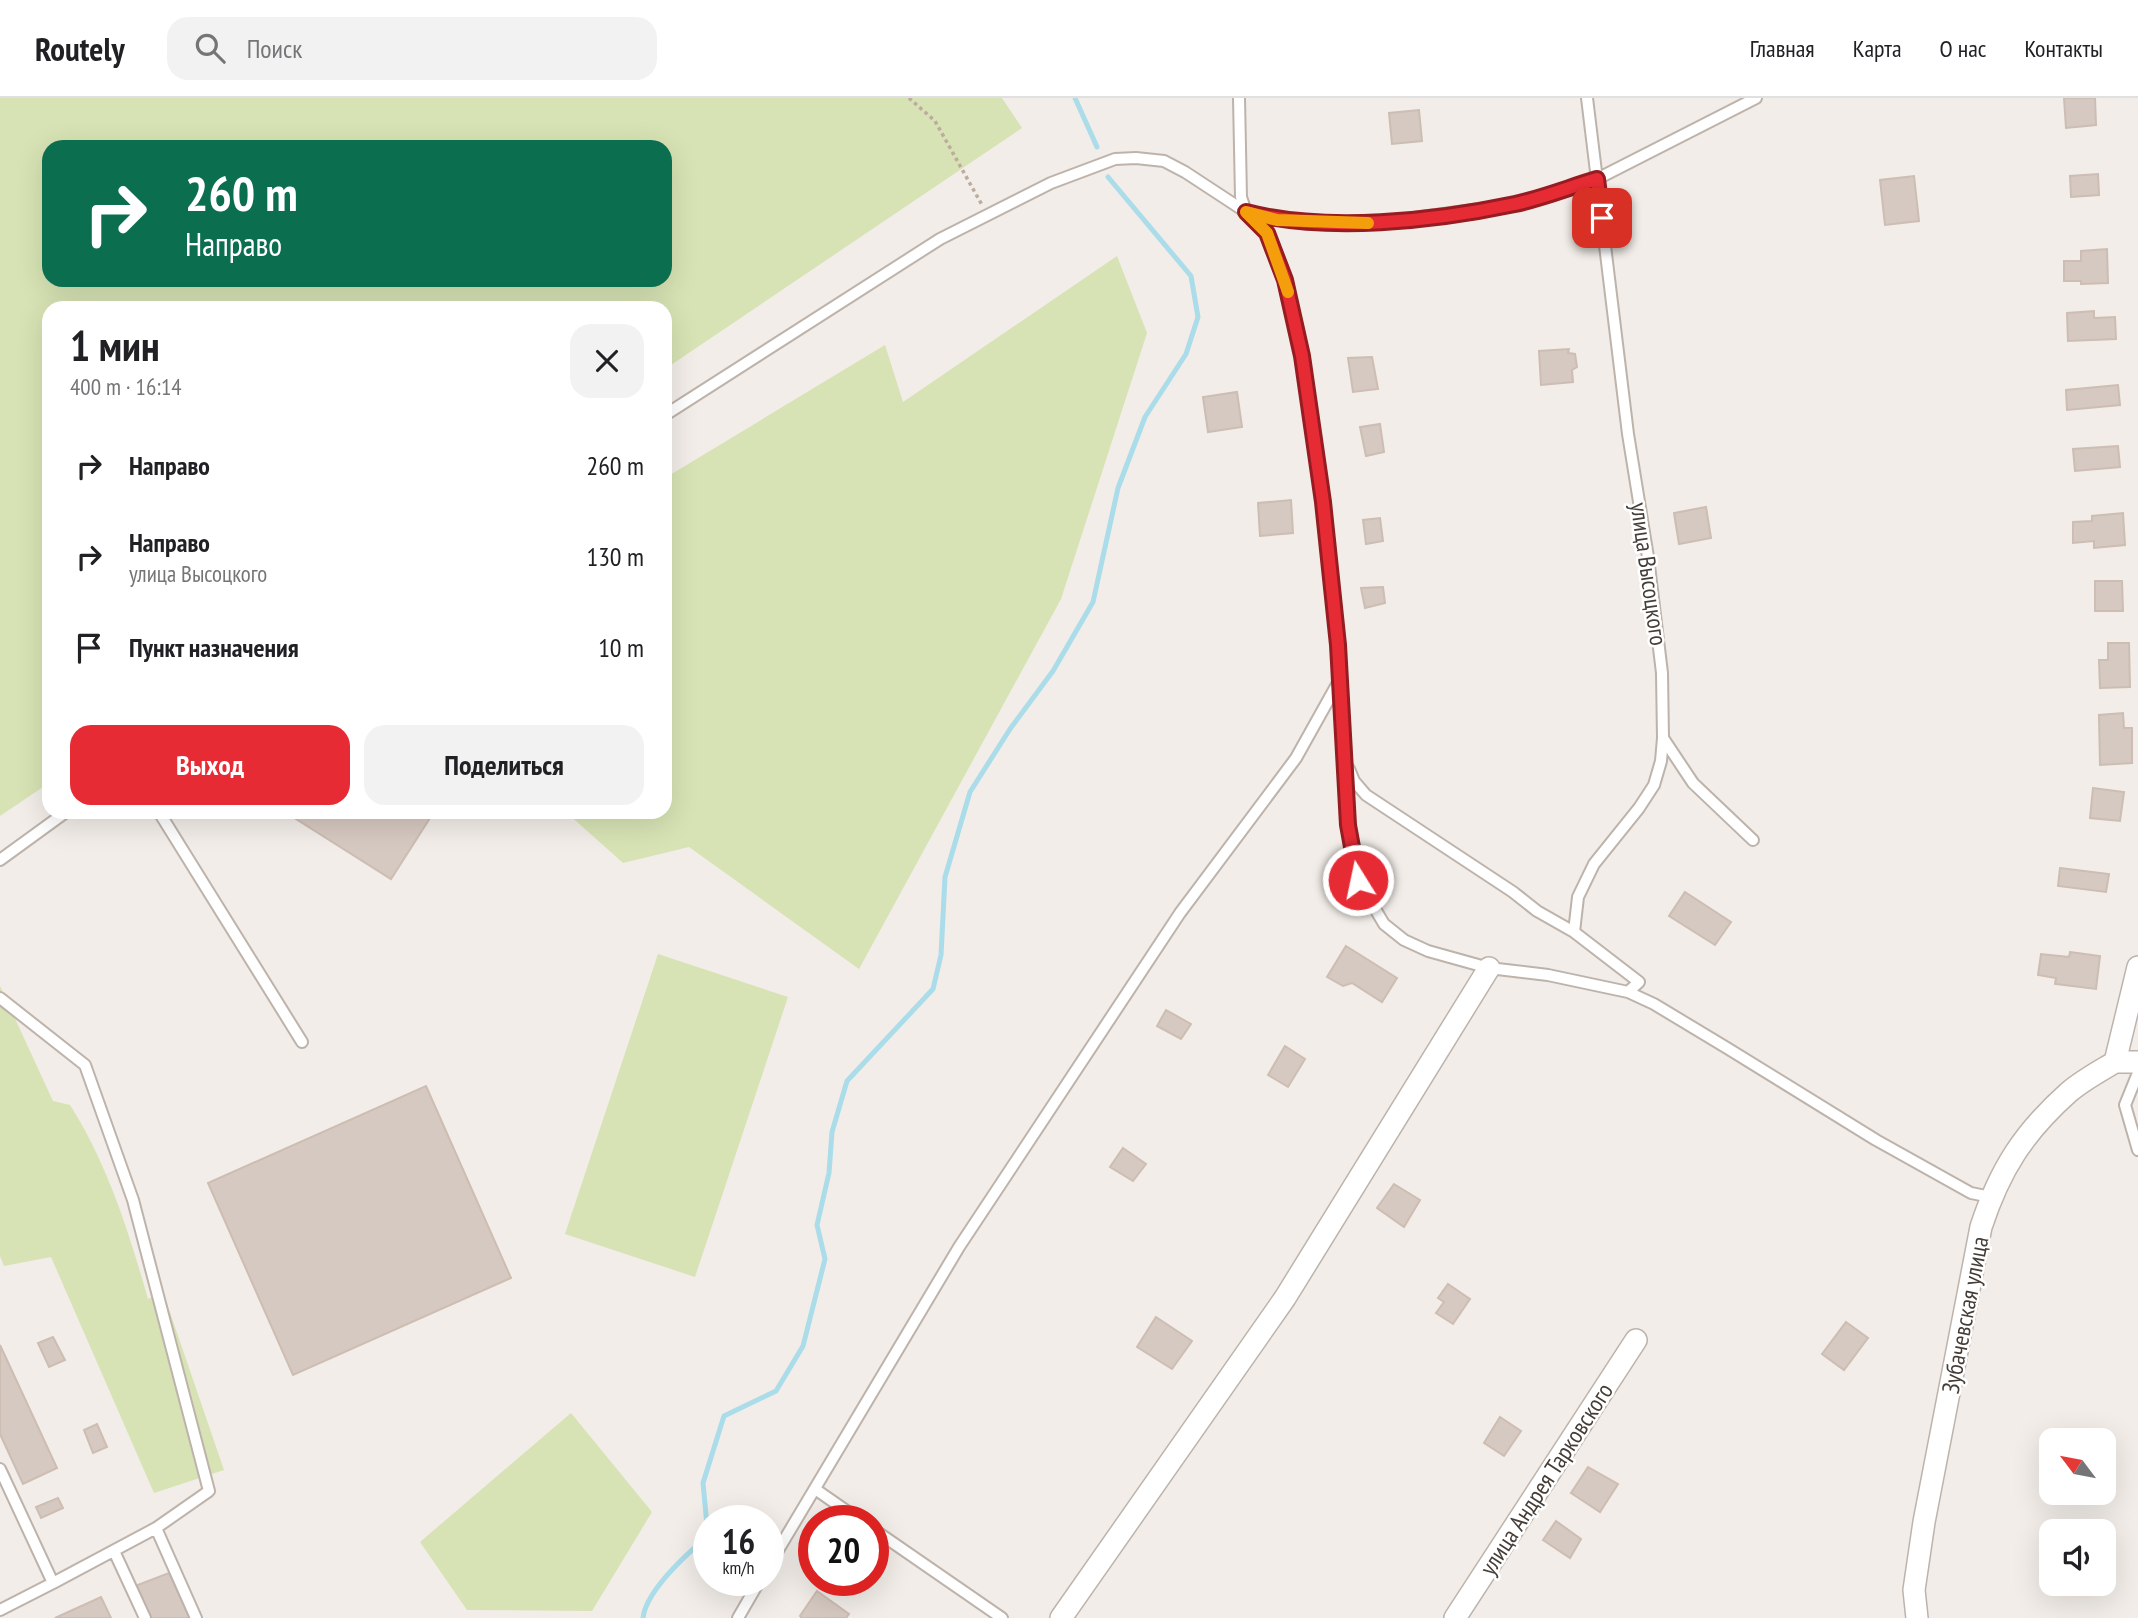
<!DOCTYPE html>
<html lang="ru">
<meta charset="utf-8">
<style>
:root{--surface:#fff;--page:#f2f2f2;--text:#202124;--muted:#757577;--line:#e0e0e0;--accent:#e62b35}
body{margin:0;font-family:"PT Sans Narrow",sans-serif;background:var(--page);color:var(--text);height:100vh;display:flex;flex-direction:column;font-size:26px;white-space:nowrap}
*{box-sizing:border-box;margin:0}
p{font-size:23px;color:var(--muted)}
.icon{flex:none;width:38px;height:38px;fill:none;stroke:currentColor;stroke-width:2;stroke-linecap:round;stroke-linejoin:round}
.map{position:relative;flex:1;overflow:hidden}
.drawer{position:absolute;left:42px;top:203px;width:630px;height:518px;display:flex;flex-direction:column;background:var(--surface);border-radius:21px;box-shadow:0 7px 28px #0002}
.drawer>*{flex:none}
.top-card{position:absolute;left:42px;top:42px;width:630px;height:147px;border-radius:21px;box-shadow:0 7px 28px #0002;background:#0b6e4f;color:#fff;overflow:hidden}
.needle{width:46px;rotate:302deg}
.controls{position:absolute;left:2039px;top:1330px;display:grid;gap:14px}
.controls a{display:grid;place-items:center;width:77px;height:77px;border-radius:14px;background:var(--surface);box-shadow:0 7px 28px #0002;font-size:35px}
.speed{position:absolute;left:693px;top:1407px;display:flex;gap:14px;font-size:35px;font-weight:700;text-align:center}
.speed>*{display:grid;place-content:center;width:91px;height:91px;border-radius:50%;background:var(--surface);box-shadow:0 7px 28px #0002;line-height:1}
.speed small{font-size:18px;font-weight:400}
.speed .limit{border:10px solid #d22;background:#fff;color:#111}
.pin{position:absolute;display:grid;place-items:center;width:60px;height:60px;color:#fff;margin:-30px;border-radius:14px;box-shadow:0 4px 10px #0006}
.me{position:absolute;width:77px;margin:-38px;rotate:350deg;stroke-linejoin:round;filter:drop-shadow(0 0 5px #0008)}
.turn{display:flex;align-items:center;gap:24px;height:147px;padding:0 28px;font-size:32px}
.turn .icon{width:91px;height:91px;stroke-width:2.5}
.turn b{display:block;font-size:49px;line-height:60px}
.round{display:grid;place-items:center;flex:none;width:74px;height:74px;border-radius:21px;background:var(--page)}
.overview{display:flex;align-items:center;justify-content:space-between;height:119px;padding:0 28px}
h1{font-size:42px;font-weight:700;line-height:52px}
.action{display:flex;gap:14px;margin-top:auto;padding:14px 28px}
.action a{flex:1;height:80px;border-radius:21px;background:var(--accent);color:#fff;font-size:28px;font-weight:700;line-height:80px;text-align:center}
.action a+a{background:var(--page);color:var(--text)}
ul{padding:0;list-style:none}
li{display:flex;align-items:center;gap:21px;height:91px;padding:0 28px}
li div{flex:1}
li b{display:block;font-size:26px}
li em{font-style:normal}
header{display:flex;align-items:center;gap:42px;box-sizing:border-box;height:98px;padding:0 35px;background:var(--surface);border-bottom:2px solid var(--line)}
header strong{font-size:33px}
nav{display:flex;gap:38px;margin-inline-start:auto;font-size:24px}
.search{width:490px;height:63px;background:var(--page);display:flex;align-items:center;gap:18px;box-sizing:border-box;padding:0 24px;border-radius:21px;color:var(--muted);font-size:26px}
.map>svg:first-child{display:block}
.green{fill:#d7e3b4;fill-rule:evenodd}
.lines{fill:none;stroke-linecap:round;stroke-linejoin:round}
.stream{stroke:#aadce9;stroke-width:5}
.building{fill:#d6c9c1;stroke:#cdbdb2;stroke-width:2}
.lane-casing{stroke:#bdb3ab;stroke-width:14}
.street-casing{stroke:#bdb3ab;stroke-width:24}
.path{stroke:#bdac9e;stroke-width:3.5;stroke-dasharray:3.5 3.5;stroke-linecap:butt}
.lane{stroke:#fff;stroke-width:10}
.street{stroke:#fff;stroke-width:21}
.route-casing{stroke:#961c22;stroke-width:18}
.route{stroke:#e62b35;stroke-width:12}
.slow{stroke:#f59e0b;stroke-width:12}
.labels{text-anchor:middle;dominant-baseline:central;stroke-width:5;stroke-linejoin:round;paint-order:stroke}
.street-label{font-size:24px;fill:#453d37;stroke:#fff}
</style>
<header>
<strong>Routely</strong>
<div class="search"><svg class="icon" aria-label="search" viewBox="0 0 24 24"><circle cx="10" cy="10" r="6"/><path d="M15 15l6 6"/></svg>Поиск</div>
<nav><a>Главная</a><a>Карта</a><a>О нас</a><a>Контакты</a></nav>
</header>
<div class="map">
<svg width="2138" height="1520" viewBox="0 0 2138 1520">
<rect width="100%" height="100%" fill="#f2ede8"/>
<path class="green" d="M 0,0 L 1002,0 L 1022,30 L 665,271 L 665,210 L 49,210 L 49,685 L 0,718 ZM 49,49 L 665,49 L 665,182 L 49,182 Z
M 1117,158 L 1147,235 L 1061,501 L 859,871 L 689,749 L 623,765 L 566,714 L 665,714 L 665,380 L 885,247 L 903,304 Z
M 658,856 L 788,899 L 695,1179 L 565,1136 Z
M 0,888 L 53,1003 L 70,1007 C 107,1065 129,1134 148,1201 L 163,1194 L 224,1372 L 154,1395 L 51,1159 L 4,1168 L 0,1158 Z
M 571,1315 L 652,1414 L 592,1513 L 467,1512 L 420,1444 Z"/>
<g class="lines">
<path class="stream" d="M 1075,0 L 1097,49
M 643,1520 C 646,1493 688,1455 708,1438 L 703,1385 L 724,1318 L 776,1293 L 803,1248 L 825,1161 L 817,1127 L 829,1075 L 832,1034 L 847,983 L 933,891 L 941,857 L 945,779 L 970,694 L 1010,631 L 1053,573 L 1093,504 L 1118,390 L 1145,319 L 1186,256 L 1198,219 L 1191,178 L 1108,79"/>
</g>
<path class="building" d="M 2064,0 L 2095,0 L 2096,27 L 2066,30 Z
M 1419,12 L 1422,43 L 1392,46 L 1389,15 Z
M 2098,76 L 2099,97 L 2071,99 L 2070,78 Z
M 1914,78 L 1919,123 L 1885,127 L 1880,82 Z
M 2107,151 L 2108,185 L 2081,186 L 2081,183 L 2064,183 L 2064,163 L 2081,163 L 2081,153 Z
M 2094,213 L 2094,220 L 2115,219 L 2116,241 L 2068,243 L 2067,215 Z
M 1569,251 L 1568,255 L 1575,256 L 1577,269 L 1572,272 L 1573,284 L 1541,287 L 1539,253 Z
M 1372,259 L 1378,291 L 1353,294 L 1348,260 Z
M 2118,287 L 2120,307 L 2067,312 L 2066,292 Z
M 1237,294 L 1242,329 L 1208,334 L 1203,299 Z
M 1380,326 L 1384,354 L 1366,358 L 1360,329 Z
M 2118,348 L 2120,369 L 2075,373 L 2073,351 Z
M 1291,402 L 1293,435 L 1260,438 L 1258,405 Z
M 1706,409 L 1711,440 L 1679,446 L 1674,415 Z
M 2123,415 L 2125,447 L 2094,450 L 2094,443 L 2073,445 L 2073,424 L 2092,423 L 2092,418 Z
M 1380,420 L 1383,443 L 1366,446 L 1363,422 Z
M 2095,483 L 2122,483 L 2123,513 L 2095,513 Z
M 1383,489 L 1385,505 L 1365,510 L 1361,490 Z
M 2108,545 L 2129,545 L 2130,589 L 2100,590 L 2099,562 L 2108,562 Z
M 2123,615 L 2124,630 L 2132,630 L 2132,665 L 2100,667 L 2099,617 Z
M 2093,690 L 2124,694 L 2120,723 L 2090,720 Z
M 285,714 L 421,714 L 430,720 L 391,781 Z
M 2060,770 L 2109,776 L 2106,794 L 2058,788 Z
M 1685,794 L 1731,824 L 1715,847 L 1669,818 Z
M 1346,848 L 1397,880 L 1382,904 L 1352,885 L 1343,888 L 1327,879 Z
M 2070,854 L 2100,858 L 2096,891 L 2055,886 L 2056,880 L 2038,877 L 2041,856 L 2069,859 Z
M 1166,912 L 1191,926 L 1181,941 L 1157,928 Z
M 1285,948 L 1305,961 L 1288,989 L 1268,977 Z
M 426,988 L 511,1180 L 293,1277 L 208,1085 Z
M 1123,1050 L 1146,1066 L 1133,1083 L 1110,1069 Z
M 1394,1086 L 1420,1102 L 1404,1129 L 1377,1110 Z
M 1448,1186 L 1470,1201 L 1453,1226 L 1436,1215 L 1444,1204 L 1438,1200 Z
M 1156,1219 L 1192,1243 L 1172,1271 L 1137,1249 Z
M 1846,1224 L 1868,1240 L 1844,1272 L 1822,1256 Z
M 53,1239 L 65,1262 L 49,1269 L 38,1245 Z
M 0,1247 L 57,1370 L 23,1386 L 0,1336 Z
M 1500,1319 L 1521,1333 L 1504,1358 L 1484,1345 Z
M 97,1326 L 107,1349 L 93,1355 L 84,1332 Z
M 1588,1369 L 1618,1386 L 1600,1414 L 1571,1395 Z
M 58,1400 L 63,1410 L 41,1420 L 36,1409 Z
M 1556,1423 L 1581,1441 L 1570,1460 L 1543,1442 Z
M 169,1475 L 190,1520 L 150,1520 L 135,1488 Z
M 817,1493 L 849,1516 L 846,1520 L 802,1520 L 800,1518 Z
M 101,1499 L 111,1520 L 55,1520 Z"/>
<g class="lines">
<g class="lane-casing">
<path id="lane" d="M 1239,0 L 1241,99 L 1246,114 L 1267,135 L 1285,182 L 1302,258 L 1323,404 L 1338,547 L 1348,727 L 1358,782 L 1384,826 L 1404,842 L 1428,853 L 1489,870 L 1548,877 L 1628,894 L 1654,906 L 1727,950 L 1876,1042 L 1971,1095 L 1991,1099
M 1587,0 L 1628,336 L 1648,459 L 1662,575 L 1663,640 L 1661,663 L 1654,687 L 1639,710 L 1594,766 L 1578,799 L 1574,834 L 1639,884 L 1628,894
M 665,317 L 940,141 L 1051,85 L 1115,61 L 1136,60 L 1164,63 L 1185,74 L 1246,114 L 1277,122 L 1377,125 L 1517,106 L 1597,81 L 1756,0
M 1663,640 L 1693,685 L 1753,742
M 1349,671 L 1354,683 L 1366,697 L 1513,794 L 1537,813 L 1574,834
M 159,714 L 302,944
M 0,762 L 66,714
M 0,900 L 85,967 L 133,1102 L 209,1393 L 156,1430 L 196,1520
M 2138,975 L 2125,1007 L 2138,1052
M 0,1371 L 53,1485 L 0,1512
M 815,1391 L 861,1423
M 873,1431 L 1002,1520
M 114,1453 L 145,1520
M 768,1469 L 959,1149 L 1180,815 L 1296,660 L 1339,583
M 53,1485 L 156,1430
M 738,1520 L 760,1482"/>
</g>
<g class="street-casing">
<path id="street" d="M 2115,964 L 2138,869
M 2115,964 L 2138,964
M 1061,1520 L 1285,1200 L 1489,870
M 1455,1520 L 1636,1242
M 1917,1520 L 1914,1492 L 1924,1424 L 1981,1129 C 2000,1071 2024,1034 2069,994 C 2083,982 2100,973 2115,964"/>
</g>
<path class="path" d="M 909,0 L 935,23 L 982,107"/>
<use href="#lane" class="lane"/>
<use href="#street" class="street"/>
</g>
<g class="lines">
<g class="route-casing">
<path id="route" d="M 1358,782 L 1348,727 L 1338,547 L 1323,404 L 1302,258 L 1285,182 L 1267,135 L 1246,114 C 1327,135 1434,123 1515,106 C 1543,100 1570,89 1597,81 L 1602,120"/>
</g>
<use href="#route" class="route"/>
<path class="slow" d="M 1288,194 L 1267,135 L 1246,114 L 1277,122 L 1368,125"/>
</g>
<g class="labels">
<g class="street-label">
<text transform="translate(1649 476) rotate(82)">улица Высоцкого</text>
<text transform="translate(1965 1217) rotate(-79)">Зубачевская улица</text>
<text transform="translate(1546 1381) rotate(-57)">улица Андрея Тарковского</text>
</g>
</g>
</svg>
<div class="controls">
<a><svg class="needle" viewBox="-14 -14 28 28"><path d="M0-13l5 13h-10z" fill="#e53935"/><path d="M0 13l5-13h-10z" fill="#757577"/></svg></a>
<a><svg class="icon" aria-label="sound" viewBox="0 0 24 24"><path d="M4 9h4l5-4v14l-5-4H4zM17 9q2 3 0 6"/></svg></a>
</div>
<div class="speed"><div>16<small>km/h</small></div><div class="limit">20</div></div>
<div class="pin" style="left:1602px;top:120px;background:#d93025"><svg class="icon" aria-label="arrive" viewBox="0 0 24 24"><path d="M6 21V4h12l-3 4 3 4H6"/></svg></div>
<svg class="me" style="left:1358px;top:782px" viewBox="-20 -20 40 40"><circle r="17" fill="#e62b35" stroke="#fff" stroke-width="3"/><path d="M0-11L8 9 0 5-8 9z" fill="#fff"/></svg>
<div class="top-card">
<div class="turn"><svg class="icon" aria-label="right" viewBox="0 0 24 24"><path d="M7 20v-9h11M14 6l5 5-5 5"/></svg><div><b>260 m</b>Направо</div></div>
</div>
<section class="drawer">
<div class="overview"><div><h1>1 мин</h1><p>400 m · 16:14</p></div><a class="round"><svg class="icon" aria-label="close" viewBox="0 0 24 24"><path d="M6 6l12 12M18 6L6 18"/></svg></a></div>
<ul>
<li><svg class="icon" aria-label="right" viewBox="0 0 24 24"><path d="M7 20v-9h11M14 6l5 5-5 5"/></svg><div><b>Направо</b></div><em>260 m</em></li>
<li><svg class="icon" aria-label="right" viewBox="0 0 24 24"><path d="M7 20v-9h11M14 6l5 5-5 5"/></svg><div><b>Направо</b><p>улица Высоцкого</p></div><em>130 m</em></li>
<li><svg class="icon" aria-label="arrive" viewBox="0 0 24 24"><path d="M6 21V4h12l-3 4 3 4H6"/></svg><div><b>Пункт назначения</b></div><em>10 m</em></li>
</ul>
<div class="action"><a>Выход</a><a>Поделиться</a></div>
</section>
</div>
